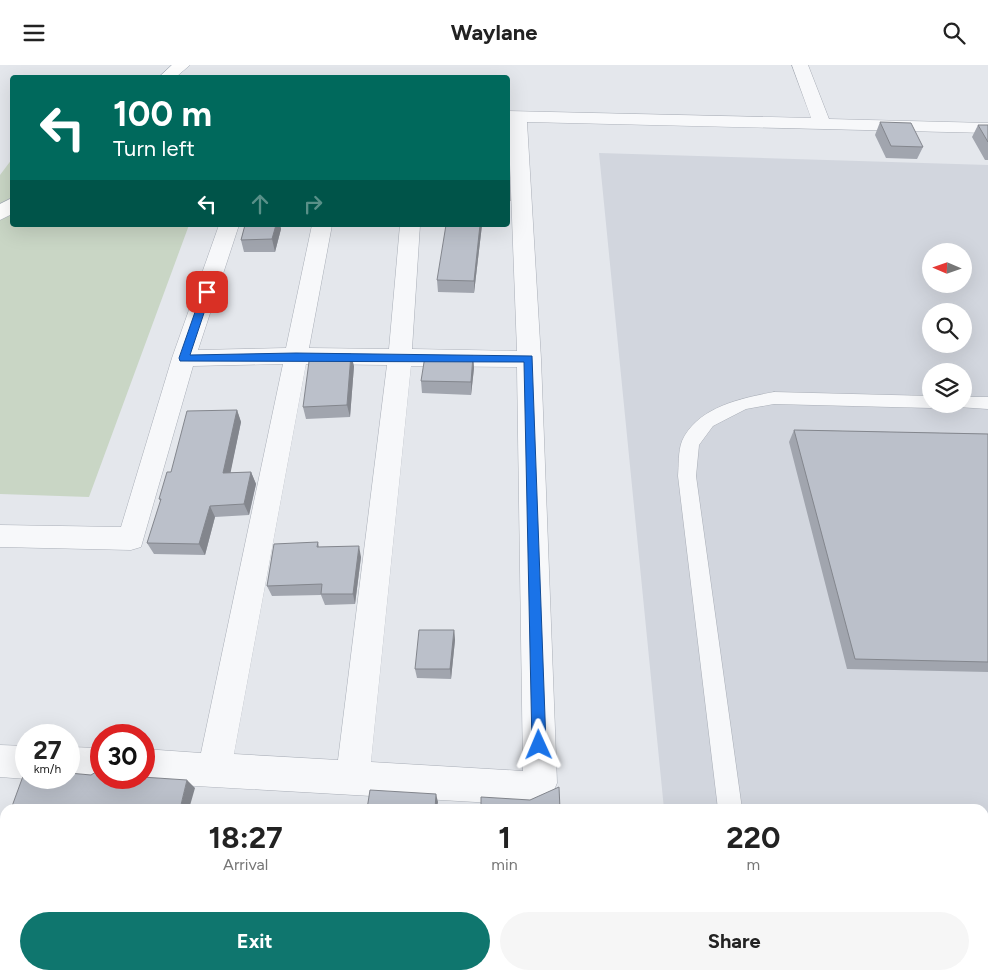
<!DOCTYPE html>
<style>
:root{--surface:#fff;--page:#f6f6f6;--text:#222;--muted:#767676;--accent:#0f766e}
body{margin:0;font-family:Figtree,sans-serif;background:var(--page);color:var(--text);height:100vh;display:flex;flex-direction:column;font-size:19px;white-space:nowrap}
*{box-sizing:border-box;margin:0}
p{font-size:16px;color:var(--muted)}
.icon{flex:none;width:28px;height:28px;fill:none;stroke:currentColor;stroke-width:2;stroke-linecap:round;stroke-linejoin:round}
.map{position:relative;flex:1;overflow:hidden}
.side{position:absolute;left:0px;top:739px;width:989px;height:176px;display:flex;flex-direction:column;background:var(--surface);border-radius:15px 15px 0 0;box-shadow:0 5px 20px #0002}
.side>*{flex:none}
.hud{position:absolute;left:10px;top:10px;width:500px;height:152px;border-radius:5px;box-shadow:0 5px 20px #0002;background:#00695c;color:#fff;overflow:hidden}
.needle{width:32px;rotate:272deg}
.controls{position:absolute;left:922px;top:178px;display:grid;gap:10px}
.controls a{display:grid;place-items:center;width:50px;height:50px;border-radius:50%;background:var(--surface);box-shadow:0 5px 20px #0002;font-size:25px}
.speed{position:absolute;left:15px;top:659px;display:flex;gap:10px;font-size:25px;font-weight:700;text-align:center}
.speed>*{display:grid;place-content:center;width:65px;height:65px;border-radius:50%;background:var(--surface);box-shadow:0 5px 20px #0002;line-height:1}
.speed small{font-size:12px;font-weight:400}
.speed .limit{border:8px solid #d22;background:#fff;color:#111}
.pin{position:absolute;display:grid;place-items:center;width:42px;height:42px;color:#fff;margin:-21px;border-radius:10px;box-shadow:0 2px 8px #0006}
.me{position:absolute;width:55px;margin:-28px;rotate:359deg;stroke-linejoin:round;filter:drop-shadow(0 0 4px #0008)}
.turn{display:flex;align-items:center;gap:18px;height:105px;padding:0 20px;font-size:22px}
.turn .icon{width:65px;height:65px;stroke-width:2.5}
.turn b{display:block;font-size:35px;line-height:42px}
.lanes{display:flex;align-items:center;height:48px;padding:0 20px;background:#0003;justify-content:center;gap:25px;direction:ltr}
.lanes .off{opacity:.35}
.eta{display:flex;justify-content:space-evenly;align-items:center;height:85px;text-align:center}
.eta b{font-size:30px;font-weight:700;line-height:35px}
.action{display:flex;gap:10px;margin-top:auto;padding:10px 20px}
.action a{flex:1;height:58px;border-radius:30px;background:var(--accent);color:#fff;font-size:20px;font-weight:700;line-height:58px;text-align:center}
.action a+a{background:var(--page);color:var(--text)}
header{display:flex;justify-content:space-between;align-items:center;height:65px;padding:0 20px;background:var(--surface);font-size:22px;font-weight:700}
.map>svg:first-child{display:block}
.built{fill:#d2d6de;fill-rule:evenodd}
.green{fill:#c9d6c5}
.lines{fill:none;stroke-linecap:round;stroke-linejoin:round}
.service-casing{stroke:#a9aeb7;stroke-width:1}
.minor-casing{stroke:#a9aeb7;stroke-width:1}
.primary-casing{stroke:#a3abb8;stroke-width:1}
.service{fill:#f7f8fa;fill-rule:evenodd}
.minor{fill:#f7f8fa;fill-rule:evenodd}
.primary{fill:#fff;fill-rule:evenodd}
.wall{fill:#a1a5ae}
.shaded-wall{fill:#83868d}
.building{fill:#bbc0ca;stroke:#83868d}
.route{fill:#1a73e8;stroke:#114b97}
</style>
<header><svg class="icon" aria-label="menu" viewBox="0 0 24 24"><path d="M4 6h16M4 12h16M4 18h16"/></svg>Waylane<svg class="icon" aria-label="search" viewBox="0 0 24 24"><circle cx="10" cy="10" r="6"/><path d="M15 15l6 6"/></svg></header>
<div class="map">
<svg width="988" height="914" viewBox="0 0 988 914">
<rect width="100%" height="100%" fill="#e4e7ec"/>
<path class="built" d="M 599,88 L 988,100 L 988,914 L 681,914 L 680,910 L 984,910 L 984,744 L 664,744 ZM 931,186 L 964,186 L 964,219 L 931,219 ZM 931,246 L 964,246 L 964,279 L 931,279 ZM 931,306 L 964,306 L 964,339 L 931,339 Z
M 0,780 L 5,780 L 5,910 L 567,910 L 567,913 L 577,914 L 0,914 Z"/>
<path class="green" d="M 12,94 L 12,160 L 189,160 L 89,432 L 0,429 L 0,110 Z"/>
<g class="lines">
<g class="service-casing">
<path id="service" d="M 774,327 L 931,331 L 931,339 L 938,339 L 931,343 L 774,339 L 746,344 L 713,361 L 699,380 L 696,411 L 742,744 L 718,744 L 678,411 C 679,401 678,386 682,376 C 697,342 742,333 774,327 Z
M 964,332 L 988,332 L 988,344 L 958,342 L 956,339 L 964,339 Z
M 984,806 L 988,806 L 988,830 L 984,830 Z
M 738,910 L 764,910 L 764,914 L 738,914 Z
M 875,910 L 901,910 L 902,914 L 876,914 Z"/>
</g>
<g class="minor-casing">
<path id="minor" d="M 792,0 L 808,0 L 829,54 L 988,58 L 988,68 L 527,57 L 541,294 L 557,718 L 552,730 L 529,740 L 144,718 L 132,713 L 144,712 L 144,684 L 201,688 L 283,299 L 193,301 L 141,482 L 131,485 L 0,482 L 0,460 L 121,462 L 172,293 L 219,160 L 239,160 L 198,285 L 286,283 L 312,160 L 332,160 L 309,283 L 389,284 L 400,160 L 420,160 L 412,284 L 517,286 L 508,46 L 811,53 ZM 306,299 L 387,300 L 338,695 L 234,689 ZM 411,301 L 517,302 L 523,706 L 371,697 Z
M 0,680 L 26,681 L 26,712 L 28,712 L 26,714 L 0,712 Z
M 69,682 L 101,683 L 101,712 L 108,712 L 101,716 L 64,712 L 69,712 Z"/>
</g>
<g class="primary-casing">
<path id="primary" d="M 172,0 L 190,0 L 176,12 L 159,12 Z
M 12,133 L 12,149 L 0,155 L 0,139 Z"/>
</g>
<use href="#service" class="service"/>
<use href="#minor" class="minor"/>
<use href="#primary" class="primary"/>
</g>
<path class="wall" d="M 880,57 L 923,82 L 917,94 L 886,93 L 875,70 Z
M 978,60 L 988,60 L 988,95 L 985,95 L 972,72 Z
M 508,66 L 510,136 L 510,149 L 508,149 Z
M 245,160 L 280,160 L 281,164 L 275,187 L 244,187 L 241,175 Z
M 482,160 L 474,228 L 438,227 L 437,215 Z
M 473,291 L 474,303 L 471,330 L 422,328 L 421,316 Z
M 354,301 L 350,352 L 306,354 L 303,342 Z
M 237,345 L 241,357 L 230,408 L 251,407 L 256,419 L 249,450 L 215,452 L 205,490 L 154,489 L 147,478 L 161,437 L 159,434 L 171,407 Z
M 794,365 L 988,369 L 988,607 L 847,604 L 789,377 Z
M 318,477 L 319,482 L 361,492 L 355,539 L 325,540 L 321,530 L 272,531 L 267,521 Z
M 454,565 L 455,575 L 451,614 L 417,613 L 415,604 Z"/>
<path class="shaded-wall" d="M 276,160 L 280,160 L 281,164 L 275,187 L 272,174 Z
M 480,160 L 482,160 L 474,228 L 474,216 Z
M 351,289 L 354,301 L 350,352 L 347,340 Z
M 473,291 L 474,303 L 471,330 L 471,317 Z
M 237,345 L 241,357 L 228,420 L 223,408 Z
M 251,407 L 256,419 L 249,450 L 244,439 Z
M 210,441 L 215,452 L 205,490 L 199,479 Z
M 359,481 L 361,492 L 355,539 L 353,529 Z
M 454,565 L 455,575 L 451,614 L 450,604 Z
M 187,715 L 195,723 L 189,744 L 180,744 Z
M 436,729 L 438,737 L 437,744 L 435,744 Z"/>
<path class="building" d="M 880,57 L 911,58 L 923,82 L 891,81 Z
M 978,60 L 988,60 L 988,77 Z
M 508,66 L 510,136 L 508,136 Z
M 245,160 L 276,160 L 272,174 L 241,175 Z
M 446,160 L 480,160 L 474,216 L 437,215 Z
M 310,289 L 351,289 L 347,340 L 303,342 Z
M 425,291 L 473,291 L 471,317 L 421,316 Z
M 237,345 L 223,408 L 251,407 L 244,439 L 210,441 L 199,479 L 147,478 L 161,434 L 159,434 L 167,407 L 171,407 L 187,346 Z
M 794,365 L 988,369 L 988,597 L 855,594 Z
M 318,477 L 317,482 L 359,481 L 353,529 L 321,529 L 322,519 L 267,521 L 274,479 Z
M 419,565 L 454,565 L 450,604 L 415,604 Z
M 26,703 L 26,712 L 69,712 L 69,708 L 91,710 L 101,704 L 101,712 L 142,712 L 187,715 L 180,744 L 11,744 Z
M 559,722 L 560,744 L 481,744 L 481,732 L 530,735 Z
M 370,725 L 436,729 L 435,744 L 367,744 Z"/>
<path class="route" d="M 207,224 L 211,227 L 190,290 L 296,288 L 532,291 L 546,680 L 544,684 L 539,686 L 534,684 L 532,680 L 524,297 L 180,296 L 179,293 L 202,227 Z"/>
</svg>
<div class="controls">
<a><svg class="needle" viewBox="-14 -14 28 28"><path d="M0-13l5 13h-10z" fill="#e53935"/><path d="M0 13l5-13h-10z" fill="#767676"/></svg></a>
<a><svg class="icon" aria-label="search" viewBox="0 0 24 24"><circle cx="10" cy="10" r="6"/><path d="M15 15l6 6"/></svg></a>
<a><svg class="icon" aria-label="layers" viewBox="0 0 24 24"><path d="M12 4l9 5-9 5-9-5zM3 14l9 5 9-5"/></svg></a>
</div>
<div class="speed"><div>27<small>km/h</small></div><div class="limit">30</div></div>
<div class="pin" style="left:207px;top:227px;background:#d93025"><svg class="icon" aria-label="arrive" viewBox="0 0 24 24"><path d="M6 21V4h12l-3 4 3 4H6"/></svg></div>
<svg class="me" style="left:539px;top:680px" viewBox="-20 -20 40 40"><path d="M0-17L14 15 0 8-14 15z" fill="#1a73e8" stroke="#fff" stroke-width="4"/></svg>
<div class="hud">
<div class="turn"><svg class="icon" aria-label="left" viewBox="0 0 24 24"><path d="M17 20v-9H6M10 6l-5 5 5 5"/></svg><div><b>100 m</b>Turn left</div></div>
<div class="lanes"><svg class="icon" aria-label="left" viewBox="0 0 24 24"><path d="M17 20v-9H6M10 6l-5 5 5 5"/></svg><svg class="icon off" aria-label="ahead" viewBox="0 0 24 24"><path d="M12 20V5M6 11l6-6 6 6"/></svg><svg class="icon off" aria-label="right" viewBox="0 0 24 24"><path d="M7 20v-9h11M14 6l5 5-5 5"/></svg></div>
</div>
<section class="side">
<div class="eta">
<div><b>18:27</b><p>Arrival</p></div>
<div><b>1</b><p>min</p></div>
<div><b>220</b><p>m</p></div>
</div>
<div class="action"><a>Exit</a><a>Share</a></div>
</section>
</div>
